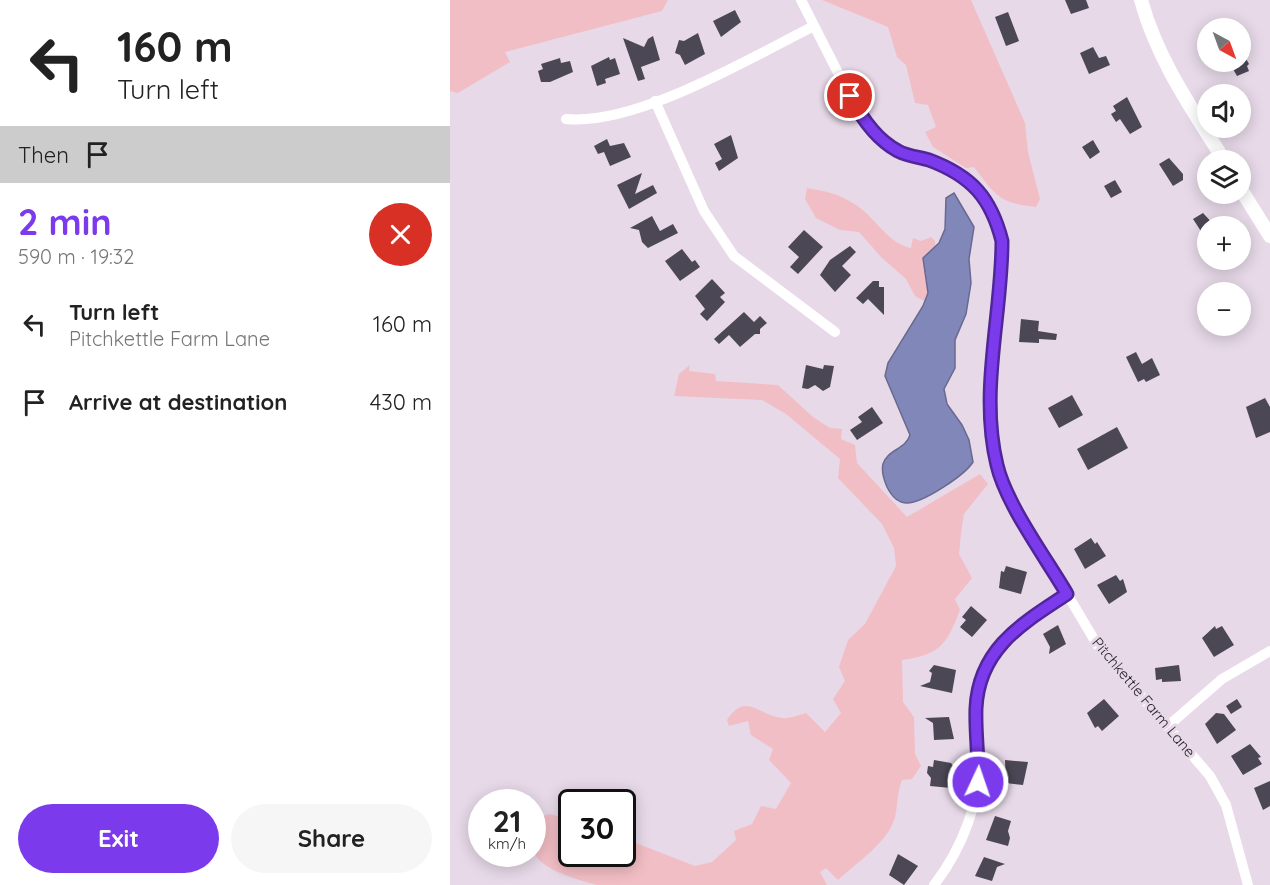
<!DOCTYPE html>
<meta charset="utf-8">
<style>
:root{--surface:#fff;--page:#f6f6f6;--text:#222;--muted:#767676;--accent:#7c3aed}
body{margin:0;font-family:Quicksand,sans-serif;background:var(--page);color:var(--text);height:100vh;display:flex;flex-direction:column;font-size:22px;white-space:nowrap}
*{box-sizing:border-box;margin:0}
p{font-size:20px;color:var(--muted)}
.icon{flex:none;width:33px;height:33px;fill:none;stroke:currentColor;stroke-width:2;stroke-linecap:round;stroke-linejoin:round}
.map{position:relative;flex:1;overflow:hidden}
.side{display:flex;flex-direction:column;background:var(--surface);width:450px}
.side>*{flex:none}
.banner{background:#fff;color:var(--text);overflow:hidden}
.needle{width:39px;rotate:139deg}
.controls{position:absolute;left:747px;top:18px;display:grid;gap:12px}
.controls a{display:grid;place-items:center;width:54px;height:54px;border-radius:50%;background:var(--surface);box-shadow:0 3px 15px #0003;font-size:30px}
.speed{position:absolute;left:18px;top:789px;display:flex;gap:12px;font-size:30px;font-weight:700;text-align:center}
.speed>*{display:grid;place-content:center;width:78px;height:78px;border-radius:50%;background:var(--surface);box-shadow:0 3px 15px #0003;line-height:1}
.speed small{font-size:15px;font-weight:400}
.speed .limit{border:3px solid #111;border-radius:9px;background:#fff;color:#111}
.pin{position:absolute;display:grid;place-items:center;width:51px;height:51px;color:#fff;margin:-26px;border:3px solid #fff;border-radius:50%;box-shadow:0 2px 6px #0007}
.me{position:absolute;width:66px;margin:-33px;rotate:3deg;stroke-linejoin:round;filter:drop-shadow(0 0 4px #0008)}
.turn{display:flex;align-items:center;gap:21px;height:126px;padding:0 18px;font-size:27px}
.turn .icon{width:78px;height:78px;stroke-width:2.5}
.turn b{display:block;font-size:42px;line-height:51px}
.then{display:flex;align-items:center;height:57px;padding:0 18px;background:#0003;gap:12px;font-size:22px}
.round{display:grid;place-items:center;flex:none;width:63px;height:63px;border-radius:32px;background:var(--page)}
.head{display:flex;align-items:center;justify-content:space-between;height:102px;padding:0 18px}
h1{font-size:36px;font-weight:700;line-height:45px;color:var(--accent)}
.cta{display:flex;gap:12px;margin-top:auto;padding:12px 18px}
.cta a{flex:1;height:69px;border-radius:36px;background:var(--accent);color:#fff;font-size:24px;font-weight:700;line-height:69px;text-align:center}
.cta a+a{background:var(--page);color:var(--text)}
ul{padding:0;list-style:none}
li{display:flex;align-items:center;gap:18px;height:78px;padding:0 18px}
li div{flex:1}
li b{display:block;font-size:22px}
li em{font-style:normal}
main{display:flex;flex:1;min-height:0}
.map>svg:first-child{display:block}
.green{fill:#f2bec5}
.water{fill:#8287ba;stroke:#68698f;stroke-width:1.5}
.building{fill:#4c4755}
.lines{fill:none;stroke-linecap:round;stroke-linejoin:round}
.minor{stroke:#fff;stroke-width:10}
.tertiary{stroke:#fff;stroke-width:14}
.route-casing{stroke:#51269a;stroke-width:15}
.route{stroke:#7c3aed;stroke-width:10}
.labels{text-anchor:middle;dominant-baseline:central;stroke-width:6;stroke-linejoin:round;paint-order:stroke}
.street-label{font-size:15px;fill:#2a242a;stroke:#e7d9e8}
</style>
<main>
<section class="side">
<div class="banner">
<div class="turn"><svg class="icon" aria-label="left" viewBox="0 0 24 24"><path d="M17 20v-9H6M10 6l-5 5 5 5"/></svg><div><b>160 m</b>Turn left</div></div>
<div class="then">Then<svg class="icon" aria-label="arrive" viewBox="0 0 24 24"><path d="M6 21V4h12l-3 4 3 4H6"/></svg></div>
</div>
<div class="head"><div><h1>2 min</h1><p>590 m · 19:32</p></div><a class="round" style="background:#d93025;color:#fff"><svg class="icon" aria-label="close" viewBox="0 0 24 24"><path d="M6 6l12 12M18 6L6 18"/></svg></a></div>
<ul>
<li><svg class="icon" aria-label="left" viewBox="0 0 24 24"><path d="M17 20v-9H6M10 6l-5 5 5 5"/></svg><div><b>Turn left</b><p>Pitchkettle Farm Lane</p></div><em>160 m</em></li>
<li><svg class="icon" aria-label="arrive" viewBox="0 0 24 24"><path d="M6 21V4h12l-3 4 3 4H6"/></svg><div><b>Arrive at destination</b></div><em>430 m</em></li>
</ul>
<div class="cta"><a>Exit</a><a>Share</a></div>
</section>
<div class="map">
<svg width="820" height="885" viewBox="0 0 820 885">
<rect width="100%" height="100%" fill="#e7d9e8"/>
<path class="green" d="M 0,0 L 218,0 L 212,11 L 55,52 L 60,62 L 8,93 L 0,91 Z
M 372,0 L 521,0 L 575,123 L 578,152 L 590,199 L 586,207 C 549,203 546,196 524,167 L 516,168 L 483,147 L 475,132 L 486,127 L 478,105 L 465,103 L 456,65 L 447,57 L 438,27 Z
M 357,188 C 375,191 390,194 406,205 C 425,217 438,244 461,248 L 463,238 L 471,241 L 481,237 L 485,241 L 485,247 L 473,258 L 478,293 L 474,301 L 465,296 L 456,279 L 431,257 L 409,232 L 390,230 L 366,218 L 355,199 Z
M 240,365 L 239,371 L 265,374 L 266,381 L 328,385 L 363,417 L 380,428 L 392,429 L 391,439 L 405,445 L 407,463 L 457,517 L 530,474 L 538,484 L 514,514 L 511,533 L 509,554 L 522,578 L 505,599 L 510,610 C 497,644 490,655 452,660 L 453,702 L 464,717 L 465,754 L 471,766 L 462,779 L 452,780 C 447,793 448,804 445,817 C 438,843 407,862 388,880 L 376,868 L 370,872 L 377,885 L 147,885 C 129,880 82,868 83,846 L 93,839 L 83,829 L 83,819 L 100,814 L 121,820 L 122,854 L 172,854 L 173,838 L 245,866 L 262,862 L 286,840 L 284,831 L 302,824 L 311,806 L 326,809 L 341,783 L 319,760 L 323,749 L 301,735 L 298,721 L 279,726 L 277,720 C 296,691 309,716 332,718 C 339,719 349,715 356,713 L 375,732 L 391,713 L 383,699 L 395,681 L 389,667 L 398,640 L 415,624 L 446,566 L 444,548 L 432,524 L 388,478 L 390,459 L 336,414 L 312,400 L 224,396 L 229,374 Z"/>
<path class="water" d="M 504,193 L 524,227 L 519,259 L 521,283 L 516,314 L 505,340 L 505,368 L 494,389 L 497,404 L 512,425 L 519,440 L 523,462 C 515,475 473,503 457,503 C 447,503 441,495 437,487 C 434,480 431,472 433,464 C 437,450 456,449 460,435 L 435,376 L 438,363 L 473,306 L 478,293 L 473,258 L 489,243 L 495,229 L 496,198 Z"/>
<path class="building" d="M 615,0 L 636,0 L 639,8 L 621,14 Z
M 285,10 L 291,22 L 271,37 L 263,21 Z
M 558,12 L 569,41 L 556,46 L 545,17 Z
M 248,33 L 255,54 L 235,65 L 230,55 L 225,53 L 229,40 L 234,41 Z
M 203,36 L 210,60 L 191,67 L 195,79 L 188,81 L 173,38 L 194,47 L 198,39 Z
M 643,47 L 649,58 L 656,56 L 660,65 L 639,74 L 630,53 Z
M 790,48 L 799,64 L 797,66 L 799,71 L 787,76 L 779,62 L 790,62 Z
M 159,57 L 160,60 L 165,58 L 170,74 L 155,79 L 156,83 L 147,86 L 141,66 Z
M 110,58 L 111,63 L 120,61 L 123,72 L 100,82 L 91,82 L 88,71 L 93,69 L 91,64 Z
M 677,97 L 692,127 L 680,134 L 670,119 L 666,122 L 661,114 L 666,111 L 663,106 Z
M 281,135 L 288,158 L 269,171 L 265,163 L 272,159 L 264,144 Z
M 157,139 L 160,146 L 174,143 L 181,157 L 160,166 L 154,152 L 148,154 L 144,146 Z
M 643,140 L 650,152 L 640,159 L 632,147 Z
M 719,158 L 733,174 L 733,180 L 723,186 L 709,164 Z
M 192,173 L 185,194 L 203,185 L 207,193 L 179,209 L 167,185 Z
M 665,180 L 672,192 L 661,198 L 654,186 Z
M 753,213 L 765,226 L 758,226 L 758,242 L 743,219 Z
M 202,216 L 210,231 L 223,224 L 228,233 L 198,248 L 192,242 L 189,230 L 180,228 Z
M 354,230 L 373,247 L 348,274 L 340,267 L 349,257 L 338,247 Z
M 400,246 L 406,252 L 392,266 L 401,275 L 385,292 L 370,275 L 380,260 Z
M 232,249 L 242,262 L 245,260 L 250,267 L 230,281 L 215,261 Z
M 262,279 L 275,293 L 270,297 L 275,302 L 257,321 L 250,314 L 255,309 L 245,296 Z
M 423,281 L 429,281 L 429,287 L 434,287 L 434,315 L 418,299 L 413,304 L 406,298 Z
M 294,312 L 304,322 L 310,316 L 317,323 L 310,329 L 310,334 L 305,334 L 290,347 L 279,335 L 269,344 L 264,339 Z
M 571,319 L 589,321 L 588,331 L 607,334 L 606,340 L 589,339 L 589,343 L 569,342 Z
M 686,352 L 692,364 L 702,358 L 710,375 L 696,382 L 694,379 L 688,382 L 676,357 Z
M 356,365 L 373,369 L 374,365 L 384,366 L 380,387 L 373,391 L 365,385 L 358,389 L 352,388 Z
M 622,395 L 633,415 L 609,428 L 598,408 Z
M 815,398 L 820,407 L 820,432 L 806,438 L 796,407 Z
M 422,407 L 433,423 L 407,440 L 400,430 L 412,422 L 408,417 Z
M 667,427 L 678,448 L 638,470 L 627,449 Z
M 641,538 L 645,544 L 647,542 L 656,556 L 635,569 L 624,549 Z
M 556,566 L 577,572 L 571,594 L 549,588 L 551,571 L 554,572 Z
M 666,575 L 670,581 L 673,579 L 677,592 L 659,604 L 647,585 Z
M 521,606 L 537,620 L 522,637 L 510,627 L 516,620 L 512,617 Z
M 608,625 L 616,644 L 599,654 L 600,647 L 593,634 Z
M 765,626 L 766,629 L 772,626 L 784,645 L 764,657 L 752,638 Z
M 484,665 L 506,670 L 502,693 L 470,686 L 480,682 L 482,673 L 479,671 Z
M 729,665 L 731,681 L 712,682 L 712,679 L 706,680 L 705,668 Z
M 654,699 L 669,716 L 652,731 L 648,726 L 645,728 L 637,713 Z
M 787,699 L 792,707 L 781,714 L 776,706 Z
M 766,713 L 774,714 L 786,730 L 767,744 L 755,724 Z
M 499,717 L 504,739 L 484,740 L 483,723 L 475,718 Z
M 800,744 L 811,757 L 808,758 L 812,764 L 793,775 L 781,756 Z
M 484,760 L 501,763 L 503,766 L 501,788 L 480,786 L 481,778 L 477,773 L 478,766 L 483,767 Z
M 555,760 L 578,762 L 573,785 L 556,783 Z
M 820,781 L 820,806 L 813,810 L 804,788 Z
M 545,816 L 561,821 L 558,831 L 560,838 L 558,846 L 536,840 Z
M 448,854 L 468,866 L 454,885 L 439,875 Z
M 534,857 L 555,864 L 547,867 L 542,881 L 525,876 Z"/>
<g class="lines">
<path class="minor" d="M 351,0 L 409,114 L 449,152 L 497,167 L 521,182 L 546,218 L 552,241 L 552,269 L 542,360 L 540,419 L 547,467 L 560,498 L 648,646 L 760,776 L 776,805 L 798,885
M 205,101 L 254,211 L 284,256 L 385,332
M 116,119 C 187,126 300,58 364,26
M 718,726 L 772,679 L 820,651
M 484,885 C 512,849 532,799 529,753 C 528,725 522,697 534,671 C 550,634 585,615 617,594"/>
<path class="tertiary" d="M 691,0 C 707,59 742,109 774,160
M 790,188 L 820,236"/>
</g>
<g class="lines">
<g class="route-casing">
<path id="route" d="M 400,96 C 411,117 427,140 448,151 C 457,156 469,157 479,160 C 522,176 541,198 552,241 C 552,316 529,391 547,465 C 556,504 596,558 617,594 C 573,623 529,648 526,708 C 525,733 529,757 528,782"/>
</g>
<use href="#route" class="route"/>
</g>
<g class="labels">
<g class="street-label">
<text transform="translate(694 697) rotate(50)">Pitchkettle Farm Lane</text>
</g>
</g>
</svg>
<div class="controls">
<a><svg class="needle" viewBox="-14 -14 28 28"><path d="M0-13l5 13h-10z" fill="#e53935"/><path d="M0 13l5-13h-10z" fill="#767676"/></svg></a>
<a><svg class="icon" aria-label="sound" viewBox="0 0 24 24"><path d="M4 9h4l5-4v14l-5-4H4zM17 9q2 3 0 6"/></svg></a>
<a><svg class="icon" aria-label="layers" viewBox="0 0 24 24"><path d="M12 4l9 5-9 5-9-5zM3 14l9 5 9-5"/></svg></a>
<a>+</a>
<a>−</a>
</div>
<div class="speed"><div>21<small>km/h</small></div><div class="limit">30</div></div>
<div class="pin" style="left:400px;top:96px;background:#d93025"><svg class="icon" aria-label="arrive" viewBox="0 0 24 24"><path d="M6 21V4h12l-3 4 3 4H6"/></svg></div>
<svg class="me" style="left:528px;top:782px" viewBox="-20 -20 40 40"><circle r="17" fill="#7c3aed" stroke="#fff" stroke-width="3"/><path d="M0-11L8 9 0 5-8 9z" fill="#fff"/></svg>
</div>
</main>
